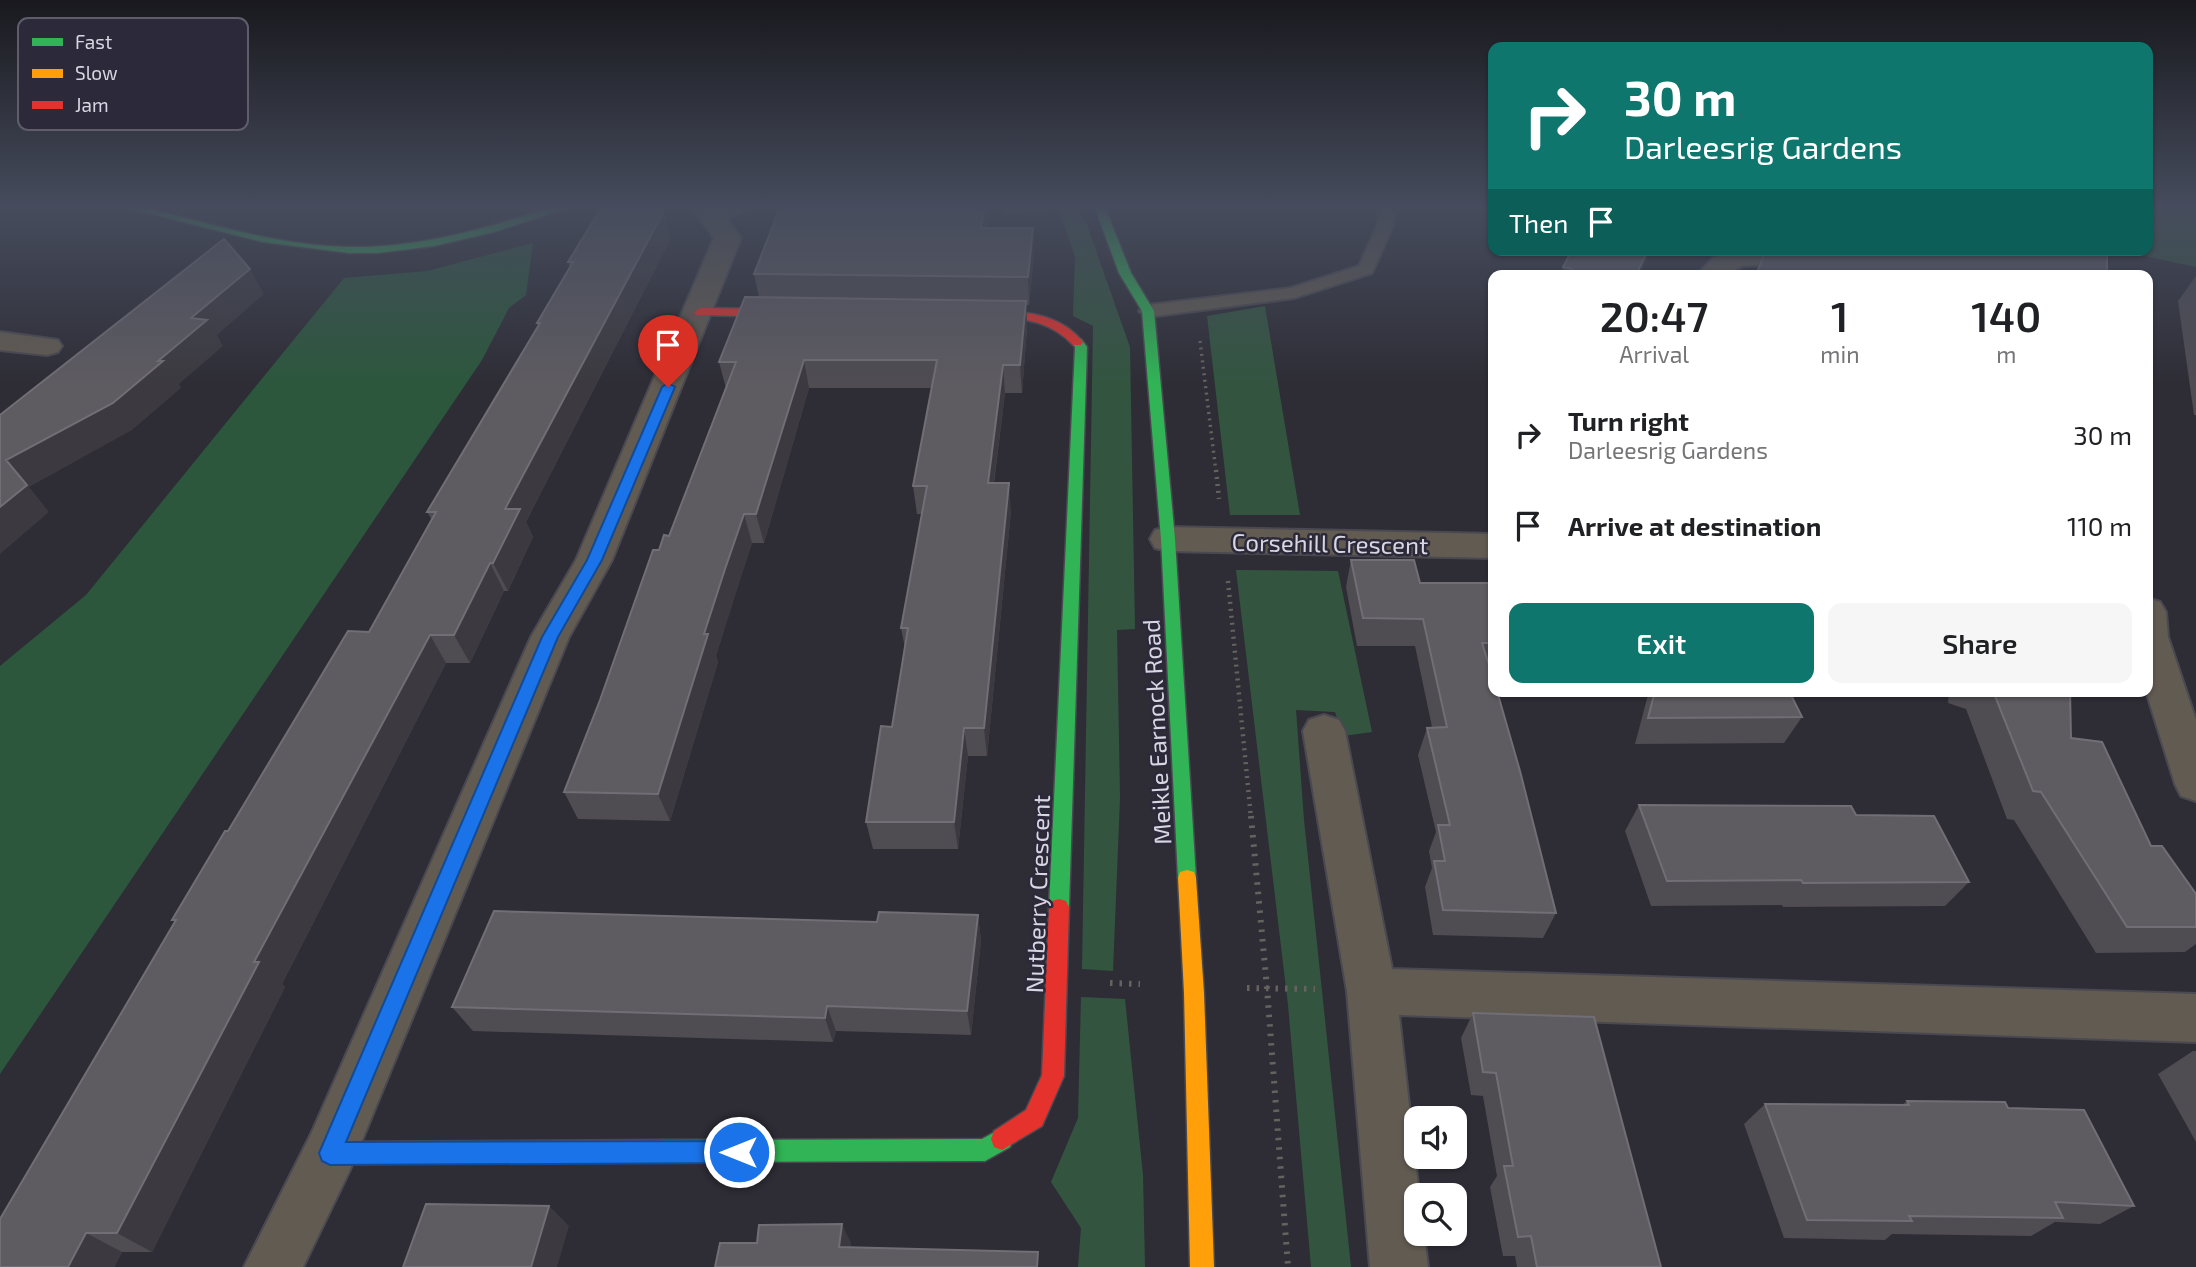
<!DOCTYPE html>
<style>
:root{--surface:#fff;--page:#f6f6f6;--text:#202124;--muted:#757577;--accent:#0f766e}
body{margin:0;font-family:"Exo 2",sans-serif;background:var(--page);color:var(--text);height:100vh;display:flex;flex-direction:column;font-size:26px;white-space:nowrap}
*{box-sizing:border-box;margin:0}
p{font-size:23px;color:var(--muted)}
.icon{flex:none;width:38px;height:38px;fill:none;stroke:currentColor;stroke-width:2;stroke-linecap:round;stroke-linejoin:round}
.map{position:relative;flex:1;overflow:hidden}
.sheet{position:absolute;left:1488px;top:270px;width:665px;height:427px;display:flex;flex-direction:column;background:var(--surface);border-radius:14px;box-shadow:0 2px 5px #0004}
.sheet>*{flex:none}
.top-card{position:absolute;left:1488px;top:42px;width:665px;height:214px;border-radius:14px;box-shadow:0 2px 5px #0004;background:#0f766e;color:#fff;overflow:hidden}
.controls{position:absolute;left:1404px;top:1106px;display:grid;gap:14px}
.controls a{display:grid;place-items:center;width:63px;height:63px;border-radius:14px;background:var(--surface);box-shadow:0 2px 5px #0004;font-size:35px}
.pin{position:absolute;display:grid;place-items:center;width:60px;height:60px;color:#fff;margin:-72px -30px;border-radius:50% 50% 50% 0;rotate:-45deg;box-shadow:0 0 7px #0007}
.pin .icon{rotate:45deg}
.me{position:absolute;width:77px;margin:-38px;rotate:270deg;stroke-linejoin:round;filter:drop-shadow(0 0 5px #0008)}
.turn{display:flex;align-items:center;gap:24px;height:147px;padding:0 21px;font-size:32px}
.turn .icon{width:91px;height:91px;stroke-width:2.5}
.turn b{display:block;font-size:49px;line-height:60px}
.then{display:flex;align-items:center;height:66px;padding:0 21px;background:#0003;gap:14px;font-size:26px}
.eta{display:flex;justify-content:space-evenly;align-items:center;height:119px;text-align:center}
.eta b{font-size:42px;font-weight:600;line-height:49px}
.button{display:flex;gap:14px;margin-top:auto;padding:14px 21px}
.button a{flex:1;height:80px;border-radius:14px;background:var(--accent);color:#fff;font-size:28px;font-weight:600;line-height:80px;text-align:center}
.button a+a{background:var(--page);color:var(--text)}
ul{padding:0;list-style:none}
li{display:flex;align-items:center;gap:21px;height:91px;padding:0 21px}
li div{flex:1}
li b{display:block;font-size:26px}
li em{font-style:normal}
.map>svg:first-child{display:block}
.green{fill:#335540}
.forest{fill:#2c573d}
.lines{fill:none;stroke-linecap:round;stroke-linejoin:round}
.lane-casing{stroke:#4a4951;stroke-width:4}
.street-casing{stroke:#4a4951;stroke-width:4}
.fast-casing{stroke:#4a4951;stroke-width:3}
.slow-casing{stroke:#4a4951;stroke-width:3}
.jam-casing{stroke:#4a4951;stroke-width:3}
.path-far2{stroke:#66625e;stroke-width:3.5;stroke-dasharray:2 4.5;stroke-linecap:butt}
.path-far1{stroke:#66625e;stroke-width:4.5;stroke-dasharray:2 5;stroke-linecap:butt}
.path{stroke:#66625e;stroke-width:6;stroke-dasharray:2.5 7;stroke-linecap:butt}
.lane{fill:#625b52;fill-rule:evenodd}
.street{fill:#625b52;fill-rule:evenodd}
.fast{fill:#30b455;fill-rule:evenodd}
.slow{fill:#ff9f0a;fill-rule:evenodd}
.jam{fill:#e5322d;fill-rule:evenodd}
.wall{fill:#4f4c52}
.shaded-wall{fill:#3c3a40}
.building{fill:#5e5b61;stroke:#716e75;stroke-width:2}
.route{fill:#1a73e8;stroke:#114b97;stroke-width:2}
.labels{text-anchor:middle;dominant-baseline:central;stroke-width:5;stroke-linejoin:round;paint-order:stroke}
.street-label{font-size:24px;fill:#d7d6e1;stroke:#2b293a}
.key{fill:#2b293a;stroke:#5f5d6c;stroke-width:2}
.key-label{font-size:19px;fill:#d7d6e1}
</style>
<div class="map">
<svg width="2196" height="1267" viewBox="0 0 2196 1267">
<rect width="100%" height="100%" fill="#2e2d36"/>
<path class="green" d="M 1004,205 L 1076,205 L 1087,225 L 1130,347 L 1135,629 L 1117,630 L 1120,798 L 1113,971 L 1082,969 L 1093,326 L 1073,316 L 1075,257 L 1058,208 L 1003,215 Z
M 2147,205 L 2196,205 L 2196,267 L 2117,250 L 2147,250 Z
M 1265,306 L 1300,515 L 1230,515 L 1207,316 Z
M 1236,570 L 1338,571 L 1372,732 L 1343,736 L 1335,712 L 1296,710 L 1304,820 L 1351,1267 L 1311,1267 L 1288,1005 Z
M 1081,997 L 1125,999 L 1143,1175 L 1145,1267 L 1078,1267 L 1081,1228 L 1051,1182 L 1078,1118 Z"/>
<path class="forest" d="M 533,243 L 526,295 L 509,308 L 482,360 L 0,1074 L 0,666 L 86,595 L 344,278 L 427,271 Z"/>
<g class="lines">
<g class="lane-casing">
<path id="lane" d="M 731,205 L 754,205 L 719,223 L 707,223 L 705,219 Z
M 1379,205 L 1395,205 L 1393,226 L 1372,273 L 1294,298 L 1148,317 L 1139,311 L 1148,305 L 1291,288 L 1359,266 L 1377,226 Z"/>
</g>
<g class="street-casing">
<path id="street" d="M 690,205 L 717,205 L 741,238 L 612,560 L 569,637 L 349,1172 L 303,1267 L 244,1267 L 311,1134 L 531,637 L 576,560 L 714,238 Z
M 1738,250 C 1781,250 1814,258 1855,269 L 1859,275 L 1813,275 L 1755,265 L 1742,266 L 1728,275 L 1697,275 L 1713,258 Z
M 0,332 L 58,340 L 62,346 L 58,352 L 47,355 L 0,350 Z
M 1168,527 L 1493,534 L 1493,558 L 1168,551 L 1155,548 L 1150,539 L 1155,530 Z
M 2147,598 L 2160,602 L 2166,612 L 2168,637 L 2196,720 L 2196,801 L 2181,796 L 2175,784 L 2146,691 Z
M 1324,715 L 1339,720 L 1345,731 L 1392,969 L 2196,994 L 2196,1042 L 1399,1015 L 1419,1195 L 1416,1195 L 1416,1234 L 1424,1234 L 1428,1267 L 1370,1267 L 1347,991 L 1303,731 L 1309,720 Z"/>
</g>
<g class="fast-casing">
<path id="fast" d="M 115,205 L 135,205 C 205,222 277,246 350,247 C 423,248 492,226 560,205 L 577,205 L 494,232 L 434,246 L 378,253 L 349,253 L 263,242 Z
M 1094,205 L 1104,205 L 1131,273 L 1154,311 L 1175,539 L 1196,878 L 1194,884 L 1187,886 L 1180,884 L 1178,878 L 1161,539 L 1142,311 L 1119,273 Z
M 1077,338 L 1081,339 L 1087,347 L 1069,907 L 1066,913 L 1059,915 L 1052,913 L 1049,907 L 1075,347 L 1071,342 Z
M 1002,1128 L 1010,1131 L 1013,1139 L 1010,1147 L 985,1161 L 663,1162 L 655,1159 L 652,1151 L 655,1143 L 663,1140 L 982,1139 Z"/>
</g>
<g class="slow-casing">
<path id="slow" d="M 1187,870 L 1194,872 L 1196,878 L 1204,993 L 1214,1267 L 1190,1267 L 1184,993 L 1178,878 L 1180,872 Z"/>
</g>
<g class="jam-casing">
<path id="jam" d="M 700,308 L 792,309 L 798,313 L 792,317 L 696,315 L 694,312 Z
M 1003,311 C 1033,312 1063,317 1083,342 L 1081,345 L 1073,345 C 1051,322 1026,318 996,318 C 986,318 976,320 969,315 L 975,311 Z
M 1059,899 L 1066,901 L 1069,907 L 1064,1076 L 1042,1126 L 1002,1150 L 994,1147 L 991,1139 L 994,1131 L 1026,1110 L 1042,1075 L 1049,907 L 1052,901 Z
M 663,1140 L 671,1143 L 674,1151 L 671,1159 L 663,1162 L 330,1164 L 322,1161 L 319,1153 L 322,1145 L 330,1142 Z"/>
</g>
<path class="path-far2" d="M 1200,341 L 1216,472"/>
<path class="path-far1" d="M 1216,470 L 1219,499
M 1228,581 L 1251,818"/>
<path class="path" d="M 1251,816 L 1267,988 L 1288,1267
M 1110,983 L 1140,984
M 1247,988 L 1315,989"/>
<use href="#lane" class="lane"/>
<use href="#street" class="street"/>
<use href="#fast" class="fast"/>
<use href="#slow" class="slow"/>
<use href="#jam" class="jam"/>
</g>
<path class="wall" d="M 988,228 L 1034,255 L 1029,305 L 1026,305 L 1027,328 L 1022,393 L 1005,393 L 994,483 L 1011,511 L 987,756 L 968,756 L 958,849 L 873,849 L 866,822 L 892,727 L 905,648 L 901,628 L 922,514 L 917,514 L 913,486 L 932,388 L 809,388 L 764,543 L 752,543 L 734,597 L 716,656 L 718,662 L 670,821 L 578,819 L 564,792 L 659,550 L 669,536 L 726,388 L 719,362 L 759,297 L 754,274 Z
M 671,238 L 526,522 L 533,537 L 508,591 L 504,591 L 470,663 L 446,663 L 282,984 L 285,987 L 152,1252 L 122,1252 L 114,1267 L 0,1267 L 175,922 L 172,920 L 228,831 L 369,632 L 432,520 L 427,512 L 538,326 L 537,323 L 570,268 L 568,262 Z
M 1651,250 L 1639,275 L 1560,275 L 1563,267 Z
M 2196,276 L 2196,415 L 2194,415 L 2178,301 Z
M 1351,560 L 1420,583 L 1493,583 L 1493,670 L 1490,670 L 1556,913 L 1543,938 L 1433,935 L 1425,887 L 1432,868 L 1429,851 L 1436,832 L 1418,755 L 1427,728 L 1432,727 L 1415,646 L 1357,646 L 1346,587 Z
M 1649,691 L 1789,691 L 1802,717 L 1784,743 L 1635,744 Z
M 1949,691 L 2070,691 L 2071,738 L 2151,846 L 2196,894 L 2196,944 L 2185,952 L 2096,953 L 2014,820 L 2007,819 L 1966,709 L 1948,703 Z
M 1639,805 L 1856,815 L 1969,882 L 1945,906 L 1783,907 L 1782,905 L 1651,906 L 1625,831 Z
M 978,915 L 981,941 L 971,1035 L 836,1031 L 833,1042 L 473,1031 L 452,1007 L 877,922 Z
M 1473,1013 L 1661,1267 L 1517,1267 L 1515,1256 L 1503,1256 L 1490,1187 L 1497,1176 L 1483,1096 L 1471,1095 L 1461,1038 Z
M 2193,1051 L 2196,1051 L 2196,1142 L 2158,1074 Z
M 1907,1101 L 2008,1108 L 2134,1206 L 2100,1224 L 2055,1222 L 2031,1236 L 1892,1234 L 1885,1240 L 1784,1238 L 1744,1124 L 1765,1104 L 1902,1105 Z"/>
<path class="shaded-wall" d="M 985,205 L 991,205 L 983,255 L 981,228 Z
M 664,211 L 671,238 L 526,522 L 533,537 L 508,591 L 493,563 L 505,509 Z
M 1033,228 L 1034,255 L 1029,305 L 1028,277 Z
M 1648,250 L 1651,250 L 1639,275 L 1636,275 Z
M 250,269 L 264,294 L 217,335 L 223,346 L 179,384 L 181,388 L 132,430 L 29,487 L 49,512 L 0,554 L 0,507 L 6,460 L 158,361 L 191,318 Z
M 1026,301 L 1027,328 L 1022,393 L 1020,365 Z
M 804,360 L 809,388 L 764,543 L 756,514 Z
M 1003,365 L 1005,393 L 990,511 L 988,483 Z
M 1009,483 L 1011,511 L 987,756 L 984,728 Z
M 744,514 L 752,543 L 716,656 L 718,662 L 670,821 L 658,794 L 704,634 Z
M 490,563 L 504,591 L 470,663 L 454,635 Z
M 430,635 L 446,663 L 282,984 L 285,987 L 152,1252 L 117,1233 L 254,962 Z
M 964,728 L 968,756 L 958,849 L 954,822 Z
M 978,915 L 981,941 L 971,1035 L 967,1011 Z
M 827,1006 L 836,1031 L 833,1042 L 825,1018 Z
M 549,1206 L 569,1226 L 557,1267 L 531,1267 Z
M 842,1224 L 851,1243 L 848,1266 L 839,1247 Z
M 86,1233 L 122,1252 L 114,1267 L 68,1267 Z"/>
<path class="building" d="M 603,205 L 658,205 L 664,211 L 505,509 L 520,509 L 493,563 L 490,563 L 454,635 L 430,635 L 254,962 L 259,962 L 117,1233 L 86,1233 L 68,1267 L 0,1267 L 0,1219 L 176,920 L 172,920 L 225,831 L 228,831 L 348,631 L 369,632 L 436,512 L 427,512 L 540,323 L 537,323 L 573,262 L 568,262 Z
M 781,205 L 985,205 L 981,228 L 1033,228 L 1028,277 L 754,274 Z
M 224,239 L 250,269 L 191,318 L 207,320 L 158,361 L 163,361 L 113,403 L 6,460 L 27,485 L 0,507 L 0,415 Z
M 1572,250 L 1648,250 L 1636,275 L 1569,275 L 1572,269 L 1563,267 Z
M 1766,250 L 2099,250 L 2107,252 L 2107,275 L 1756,275 Z
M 745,297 L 1026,301 L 1020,365 L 1003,365 L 988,483 L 1009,483 L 984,728 L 964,728 L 954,822 L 866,822 L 881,726 L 892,727 L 908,628 L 901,628 L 927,486 L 913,486 L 937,360 L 804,360 L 756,514 L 744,514 L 725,569 L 704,634 L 708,634 L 658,794 L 564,792 L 600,700 L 653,550 L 659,550 L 664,535 L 669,536 L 736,362 L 719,362 Z
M 1351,560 L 1414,560 L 1420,583 L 1493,583 L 1493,643 L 1482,643 L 1493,678 L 1493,691 L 1497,691 L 1520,771 L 1556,913 L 1443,910 L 1434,861 L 1445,861 L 1438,825 L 1450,825 L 1427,728 L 1447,727 L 1423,619 L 1363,618 Z
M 1655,691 L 1789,691 L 1802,717 L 1648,718 Z
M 1993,691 L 2070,691 L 2071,738 L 2102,742 L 2151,846 L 2162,846 L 2196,894 L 2196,927 L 2127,927 L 2041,792 L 2033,791 Z
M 1639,805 L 1851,806 L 1856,815 L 1934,816 L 1969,882 L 1803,883 L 1801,880 L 1667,881 Z
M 494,911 L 877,922 L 879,912 L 978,915 L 967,1011 L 827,1006 L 825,1018 L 452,1007 Z
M 1473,1013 L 1594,1017 L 1661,1267 L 1537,1267 L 1531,1236 L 1518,1237 L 1504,1166 L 1513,1166 L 1496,1073 L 1483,1072 Z
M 1907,1101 L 2005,1102 L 2008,1108 L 2084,1110 L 2134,1206 L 2055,1202 L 2063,1218 L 1909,1216 L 1912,1221 L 1807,1220 L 1765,1104 L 1909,1105 Z
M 426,1204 L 549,1206 L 531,1267 L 403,1267 Z
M 842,1224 L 839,1247 L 1038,1252 L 1037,1267 L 715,1267 L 720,1243 L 757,1243 L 759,1225 Z"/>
<linearGradient id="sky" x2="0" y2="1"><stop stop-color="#19191e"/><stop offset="0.54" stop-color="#464c5d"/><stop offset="1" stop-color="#464c5d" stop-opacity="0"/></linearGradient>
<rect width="2196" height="383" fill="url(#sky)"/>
<path class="route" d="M 668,383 L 675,387 L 602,560 L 558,637 L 346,1142 L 739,1141 L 747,1144 L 750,1152 L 747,1160 L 739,1163 L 330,1165 L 322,1161 L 319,1153 L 322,1146 L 542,637 L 587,560 L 662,387 Z"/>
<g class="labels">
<g class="street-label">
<text transform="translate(1330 543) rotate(1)">Corsehill Crescent</text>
<text transform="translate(1156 732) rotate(-93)">Meikle Earnock Road</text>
<text transform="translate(1037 894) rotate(-88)">Nutberry Crescent</text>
</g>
</g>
<rect x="18" y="18" width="230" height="112" rx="10" class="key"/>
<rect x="32" y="38" width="31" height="8" fill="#30b455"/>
<rect x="32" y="69" width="31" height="9" fill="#ff9f0a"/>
<rect x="32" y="101" width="31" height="8" fill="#e5322d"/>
<g class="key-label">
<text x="75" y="49">Fast</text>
<text x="75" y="80">Slow</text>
<text x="75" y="112">Jam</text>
</g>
</svg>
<div class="controls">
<a><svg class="icon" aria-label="sound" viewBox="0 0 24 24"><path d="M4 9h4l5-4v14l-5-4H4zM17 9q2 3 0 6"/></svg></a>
<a><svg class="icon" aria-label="search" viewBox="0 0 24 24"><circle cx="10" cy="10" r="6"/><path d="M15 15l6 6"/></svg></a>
</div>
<div class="pin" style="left:668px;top:387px;background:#d93025"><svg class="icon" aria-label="arrive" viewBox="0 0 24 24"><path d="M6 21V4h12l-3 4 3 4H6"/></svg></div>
<svg class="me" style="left:739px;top:1152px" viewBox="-20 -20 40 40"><circle r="17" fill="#1a73e8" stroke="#fff" stroke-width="3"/><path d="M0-11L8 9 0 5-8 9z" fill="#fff"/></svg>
<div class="top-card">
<div class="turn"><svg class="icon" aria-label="right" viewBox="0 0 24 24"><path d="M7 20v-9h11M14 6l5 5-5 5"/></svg><div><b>30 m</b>Darleesrig Gardens</div></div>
<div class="then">Then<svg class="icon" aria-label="arrive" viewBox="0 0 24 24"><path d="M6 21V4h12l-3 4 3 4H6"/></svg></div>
</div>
<section class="sheet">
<div class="eta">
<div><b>20:47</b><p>Arrival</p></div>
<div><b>1</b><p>min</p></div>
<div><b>140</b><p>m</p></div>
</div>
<ul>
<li><svg class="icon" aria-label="right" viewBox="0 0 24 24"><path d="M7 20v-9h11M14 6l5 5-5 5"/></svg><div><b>Turn right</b><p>Darleesrig Gardens</p></div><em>30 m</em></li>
<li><svg class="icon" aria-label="arrive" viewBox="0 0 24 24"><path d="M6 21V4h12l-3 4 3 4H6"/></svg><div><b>Arrive at destination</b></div><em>110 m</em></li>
</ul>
<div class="button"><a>Exit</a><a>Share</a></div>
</section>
</div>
